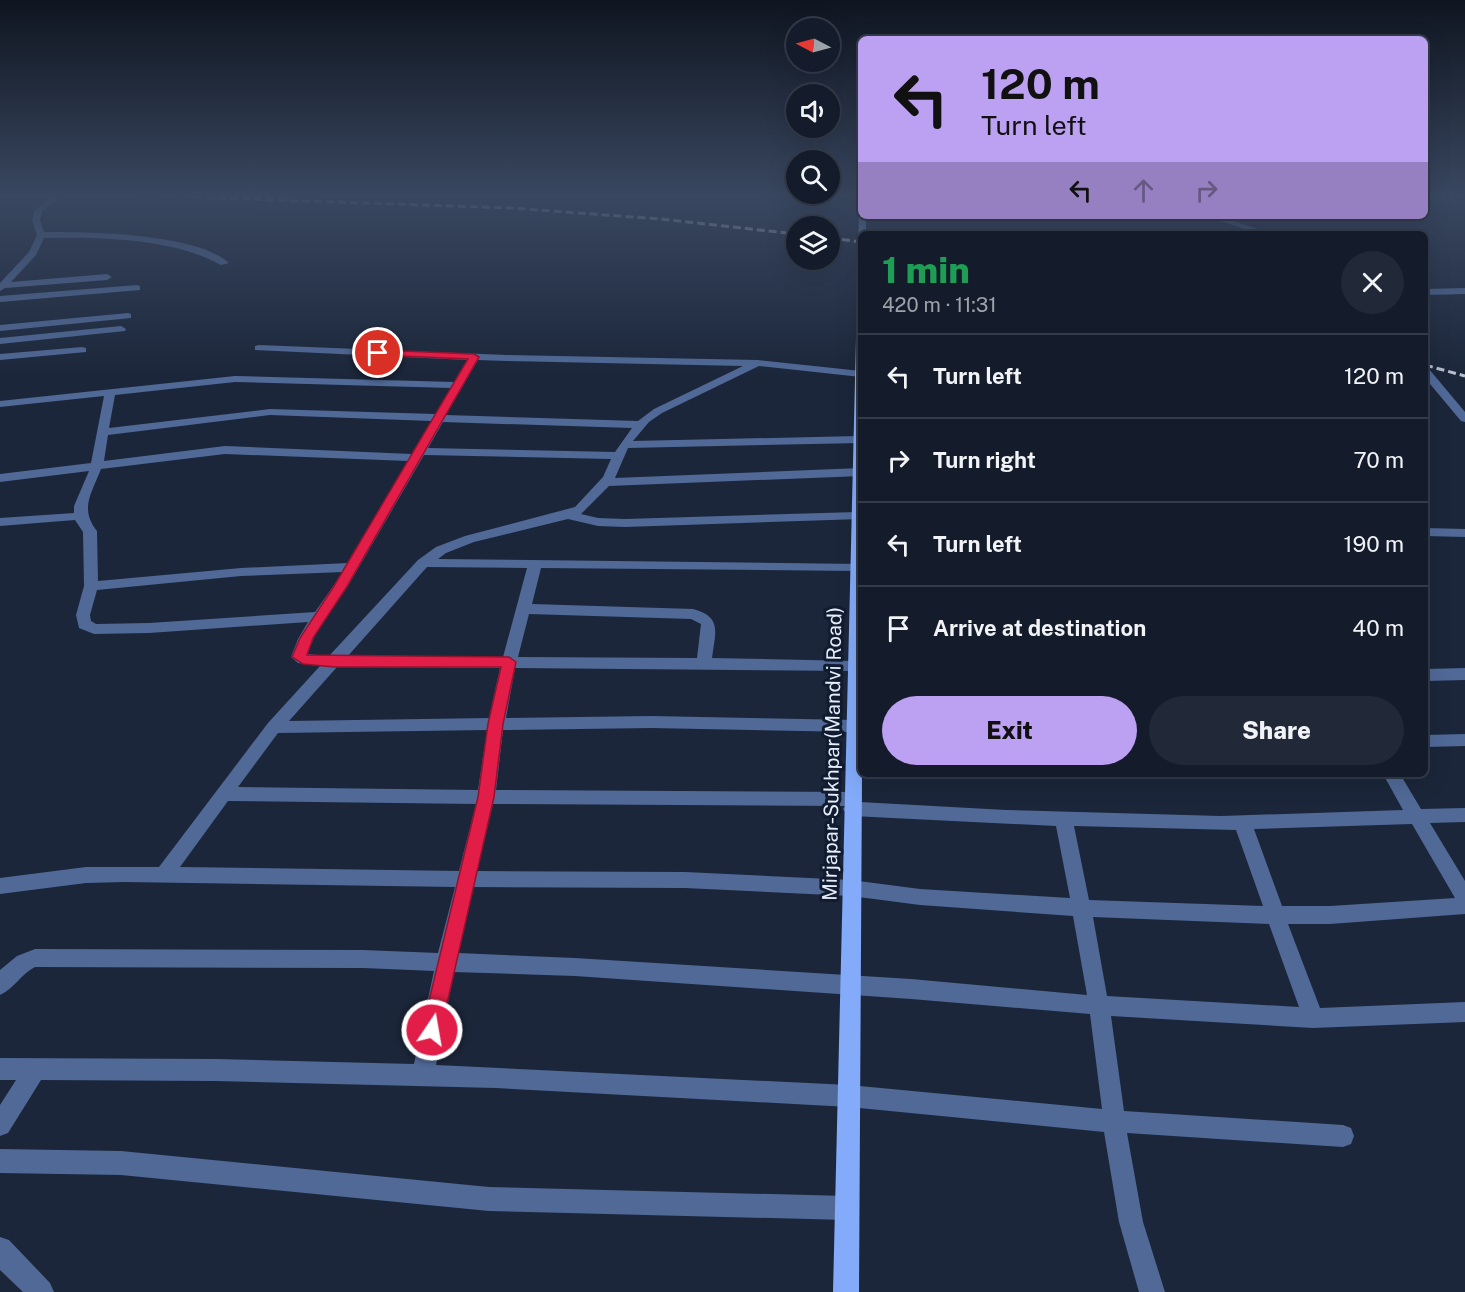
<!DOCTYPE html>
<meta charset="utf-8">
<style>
:root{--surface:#141c2c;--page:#212938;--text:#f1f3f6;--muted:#9da1a9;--line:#333a48;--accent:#bca0f2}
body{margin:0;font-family:"Public Sans",sans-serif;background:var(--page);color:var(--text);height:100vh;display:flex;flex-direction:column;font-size:22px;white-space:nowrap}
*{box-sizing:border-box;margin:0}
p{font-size:20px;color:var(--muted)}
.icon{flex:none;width:33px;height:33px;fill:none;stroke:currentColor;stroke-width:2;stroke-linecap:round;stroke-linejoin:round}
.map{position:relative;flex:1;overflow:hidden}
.sheet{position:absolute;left:858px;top:231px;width:570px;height:546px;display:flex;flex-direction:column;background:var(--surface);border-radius:9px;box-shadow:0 6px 24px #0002,0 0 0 2px var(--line)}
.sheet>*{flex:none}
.guide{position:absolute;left:858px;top:36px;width:570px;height:183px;border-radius:9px;box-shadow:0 6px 24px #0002,0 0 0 2px var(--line);background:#bca0f2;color:#111;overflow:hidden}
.needle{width:39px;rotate:276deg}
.tools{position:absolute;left:786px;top:18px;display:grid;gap:12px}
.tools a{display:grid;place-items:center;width:54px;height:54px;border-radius:50%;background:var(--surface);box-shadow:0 6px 24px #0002,0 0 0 2px var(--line);font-size:30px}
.pin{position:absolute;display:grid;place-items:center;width:51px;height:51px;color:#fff;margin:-26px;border:3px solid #fff;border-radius:50%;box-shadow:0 2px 6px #0007}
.me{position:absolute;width:66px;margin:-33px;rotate:12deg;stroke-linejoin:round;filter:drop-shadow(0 0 4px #0008)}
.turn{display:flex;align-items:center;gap:21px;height:126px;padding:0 24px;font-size:27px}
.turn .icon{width:78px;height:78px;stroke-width:2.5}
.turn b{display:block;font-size:42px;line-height:51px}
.lanes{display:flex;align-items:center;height:57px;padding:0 24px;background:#0003;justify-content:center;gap:30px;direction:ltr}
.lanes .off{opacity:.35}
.round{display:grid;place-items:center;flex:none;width:63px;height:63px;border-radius:32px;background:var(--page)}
.headline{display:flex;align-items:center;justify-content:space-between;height:102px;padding:0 24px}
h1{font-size:36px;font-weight:800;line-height:45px;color:#1e9e55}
.button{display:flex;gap:12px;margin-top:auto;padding:12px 24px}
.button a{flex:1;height:69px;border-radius:36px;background:var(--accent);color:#111;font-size:24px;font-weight:800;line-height:69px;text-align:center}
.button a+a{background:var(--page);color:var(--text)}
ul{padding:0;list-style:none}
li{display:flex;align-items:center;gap:18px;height:84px;padding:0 24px;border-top:2px solid var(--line)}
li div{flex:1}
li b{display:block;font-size:22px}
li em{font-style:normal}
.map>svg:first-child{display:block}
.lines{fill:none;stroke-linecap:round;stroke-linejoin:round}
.minor{fill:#506997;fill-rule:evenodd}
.primary{fill:#83abf9;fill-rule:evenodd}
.rail{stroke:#b9c1d1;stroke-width:3;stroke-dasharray:8 4;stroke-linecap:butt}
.route{fill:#e11d48;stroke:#92132f;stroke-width:1.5}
.labels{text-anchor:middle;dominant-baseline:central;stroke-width:6;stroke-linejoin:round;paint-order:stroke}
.street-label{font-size:20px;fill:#e6eefc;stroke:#121c30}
</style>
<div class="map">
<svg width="1465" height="1292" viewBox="0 0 1465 1292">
<rect width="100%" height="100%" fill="#1b263a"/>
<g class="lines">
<path class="minor" d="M 53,195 L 63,195 L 42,211 L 40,220 L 44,232 C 89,232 196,233 229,263 L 221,265 C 173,238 99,237 44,238 L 36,255 L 11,282 L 107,274 L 112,277 L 107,280 L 5,288 L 0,291 L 0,283 L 29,252 L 37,235 L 32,220 L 34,211 Z
M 1206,216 L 1219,216 L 1272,234 L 1259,234 Z
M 137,285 L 140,286 L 140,290 L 0,302 L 0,296 Z
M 1465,288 L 1465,294 L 1425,295 L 1425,289 Z
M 128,313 L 131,314 L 131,318 L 0,331 L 0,325 Z
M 121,326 L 126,329 L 125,331 L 0,344 L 0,338 Z
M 259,345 L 507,355 L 758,360 L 861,371 L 861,377 L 759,366 L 662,413 L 649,422 L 633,441 L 858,436 L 861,437 L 861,443 L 628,448 L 615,478 L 861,468 L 861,476 L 609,486 L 581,514 L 598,518 L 625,519 L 857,512 L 861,513 L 861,519 L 625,527 L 598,526 L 568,519 L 474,542 L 446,553 L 438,559 L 861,564 L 861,570 L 856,571 L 541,568 L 532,604 L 693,609 C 723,617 715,633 712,658 L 855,661 L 860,662 L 861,669 L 855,671 L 515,668 L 506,718 L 651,716 L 854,720 L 861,724 L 860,730 L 854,732 L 651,728 L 503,730 L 496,790 L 853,792 L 859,794 L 862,799 L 860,802 L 1006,810 L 1221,816 L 1403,810 L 1383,774 L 1400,774 L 1421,809 L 1465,808 L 1465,822 L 1430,823 L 1465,881 L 1465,914 L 1330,924 L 1288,924 L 1320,1008 L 1465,1002 L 1465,1022 L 1313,1028 L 1111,1016 L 1124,1111 L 1343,1125 L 1351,1128 L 1354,1136 L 1351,1144 L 1343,1147 L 1127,1133 L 1143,1222 L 1165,1292 L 1139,1292 L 1119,1222 L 1104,1132 L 849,1107 L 496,1088 L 216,1081 L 41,1080 L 8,1133 L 0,1136 L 0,1105 L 16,1080 L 0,1080 L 0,1058 L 216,1059 L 414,1064 L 434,971 L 363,968 L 35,967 C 21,974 14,989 0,995 L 0,970 L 17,956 L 35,949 L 363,950 L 438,953 L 455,887 L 125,882 L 86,883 L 0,894 L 0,878 L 86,867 L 159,867 L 268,723 L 320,666 L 298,663 L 291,657 L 298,639 L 308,622 L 149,633 L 94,634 L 79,628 L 76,615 L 84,586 L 83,532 L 75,520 L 0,526 L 0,518 L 74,513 L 74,506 L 89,471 L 0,482 L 0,474 L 91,463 L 104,396 L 0,407 L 0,401 L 235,376 L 454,382 L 467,360 L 255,350 L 255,346 ZM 478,360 L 507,361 L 743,366 L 654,409 L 638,421 L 446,415 ZM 235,382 L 451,388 L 435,414 L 270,409 L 109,428 L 115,395 ZM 270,415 L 431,421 L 412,454 L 225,446 L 104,461 L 108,435 ZM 443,422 L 632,428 L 615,452 L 428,448 ZM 225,454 L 408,461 L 348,563 L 241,568 L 98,581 L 97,531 C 79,508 92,493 101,469 ZM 424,455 L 611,459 L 603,477 L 575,507 L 465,536 L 436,547 L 418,560 L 329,656 L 307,654 L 317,631 L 348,586 ZM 427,567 L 527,568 L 503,657 L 347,657 ZM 343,572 L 315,612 L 149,623 L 96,624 L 91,621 L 90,615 L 97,590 L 241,576 ZM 529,614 L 691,619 L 701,624 L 697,658 L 518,657 ZM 337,667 L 500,668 L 489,718 L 289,721 ZM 487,730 L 478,790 L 238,787 L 278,733 ZM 228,801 L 476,804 L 459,871 L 180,867 ZM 493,804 L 845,806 L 843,809 L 846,814 L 852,816 L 1056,826 L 1070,898 L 920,889 L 851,880 L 685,872 L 477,871 ZM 1412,824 L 1455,898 L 1330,906 L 1282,906 L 1254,829 ZM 1074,826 L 1236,830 L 1263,906 L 1089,900 ZM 473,887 L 685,888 L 851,896 L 920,905 L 1073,916 L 1087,995 L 911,979 L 575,958 L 458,953 ZM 1093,917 L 1269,924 L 1299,1007 L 1107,996 ZM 454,972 L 575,976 L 911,999 L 1090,1014 L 1102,1109 L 849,1085 L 436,1065 Z
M 82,347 L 86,348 L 86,352 L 0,360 L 0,354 Z
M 1425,368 L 1429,369 L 1465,412 L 1465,422 L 1461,421 L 1425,378 Z
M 1425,528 L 1465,529 L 1465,537 L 1425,536 Z
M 1465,668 L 1465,680 L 1425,681 L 1425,669 Z
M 1465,734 L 1465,746 L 1425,747 L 1425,735 Z
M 0,1149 L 121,1151 L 489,1187 L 847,1196 L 855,1200 L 859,1208 L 855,1216 L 847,1220 L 489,1211 L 121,1175 L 0,1173 Z
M 0,1237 L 9,1240 L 50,1283 L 54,1292 L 23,1292 L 0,1270 Z"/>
<path class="primary" d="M 859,214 L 866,216 L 866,234 L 861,234 L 862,774 L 859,1292 L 833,1292 Z"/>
<path class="rail" d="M 134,195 L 511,208 L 661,219 L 796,234
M 830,238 L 861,242
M 1425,365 L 1465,376"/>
</g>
<linearGradient id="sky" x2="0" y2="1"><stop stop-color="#0f1520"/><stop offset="0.52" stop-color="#394760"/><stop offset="1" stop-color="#394760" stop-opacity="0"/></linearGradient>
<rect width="1465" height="376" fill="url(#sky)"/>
<path class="route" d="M 378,350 L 474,354 L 479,357 L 346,588 L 313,638 L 307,655 L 509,657 L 516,662 L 503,724 L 494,797 L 441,1030 L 439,1036 L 432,1039 L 425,1036 L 422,1030 L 478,797 L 488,724 L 501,667 L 334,667 L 303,664 L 292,657 L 300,638 L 334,586 L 468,359 L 375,355 L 375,351 Z"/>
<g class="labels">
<g class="street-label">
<text transform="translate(832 754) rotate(-89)">Mirjapar-Sukhpar(Mandvi Road)</text>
</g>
</g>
</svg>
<div class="tools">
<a><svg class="needle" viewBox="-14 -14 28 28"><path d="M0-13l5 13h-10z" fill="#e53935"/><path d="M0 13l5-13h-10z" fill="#9da1a9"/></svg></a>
<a><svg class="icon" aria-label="sound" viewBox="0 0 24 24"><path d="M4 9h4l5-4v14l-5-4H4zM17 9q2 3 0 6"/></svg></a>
<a><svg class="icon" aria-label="search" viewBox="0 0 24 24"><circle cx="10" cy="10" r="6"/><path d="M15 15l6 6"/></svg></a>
<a><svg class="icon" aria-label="layers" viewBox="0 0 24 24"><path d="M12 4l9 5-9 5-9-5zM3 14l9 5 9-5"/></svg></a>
</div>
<div class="pin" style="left:378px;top:353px;background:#d93025"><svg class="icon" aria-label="arrive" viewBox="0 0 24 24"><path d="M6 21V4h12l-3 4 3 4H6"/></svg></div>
<svg class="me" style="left:432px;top:1030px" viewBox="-20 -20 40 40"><circle r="17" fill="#e11d48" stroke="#fff" stroke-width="3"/><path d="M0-11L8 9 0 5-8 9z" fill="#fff"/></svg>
<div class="guide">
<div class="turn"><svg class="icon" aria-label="left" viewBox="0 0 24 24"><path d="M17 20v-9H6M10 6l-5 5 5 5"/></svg><div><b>120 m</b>Turn left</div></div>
<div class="lanes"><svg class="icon" aria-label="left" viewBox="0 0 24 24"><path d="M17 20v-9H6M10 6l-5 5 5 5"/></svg><svg class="icon off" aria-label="ahead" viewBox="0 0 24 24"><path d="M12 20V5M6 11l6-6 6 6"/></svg><svg class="icon off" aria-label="right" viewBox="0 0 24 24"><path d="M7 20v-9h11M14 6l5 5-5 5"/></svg></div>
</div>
<section class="sheet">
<div class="headline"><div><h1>1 min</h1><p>420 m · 11:31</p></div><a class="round"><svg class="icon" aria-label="close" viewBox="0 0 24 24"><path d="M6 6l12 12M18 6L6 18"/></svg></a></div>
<ul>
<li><svg class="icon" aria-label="left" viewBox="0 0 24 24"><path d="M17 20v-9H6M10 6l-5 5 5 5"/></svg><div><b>Turn left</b></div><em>120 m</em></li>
<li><svg class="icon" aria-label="right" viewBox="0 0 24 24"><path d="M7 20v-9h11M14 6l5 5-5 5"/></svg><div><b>Turn right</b></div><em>70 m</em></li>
<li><svg class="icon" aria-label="left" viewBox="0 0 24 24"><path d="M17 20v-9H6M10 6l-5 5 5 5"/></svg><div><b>Turn left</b></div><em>190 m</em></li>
<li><svg class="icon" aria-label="arrive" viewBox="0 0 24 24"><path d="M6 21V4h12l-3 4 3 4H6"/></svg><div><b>Arrive at destination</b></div><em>40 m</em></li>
</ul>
<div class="button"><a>Exit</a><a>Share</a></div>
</section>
</div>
